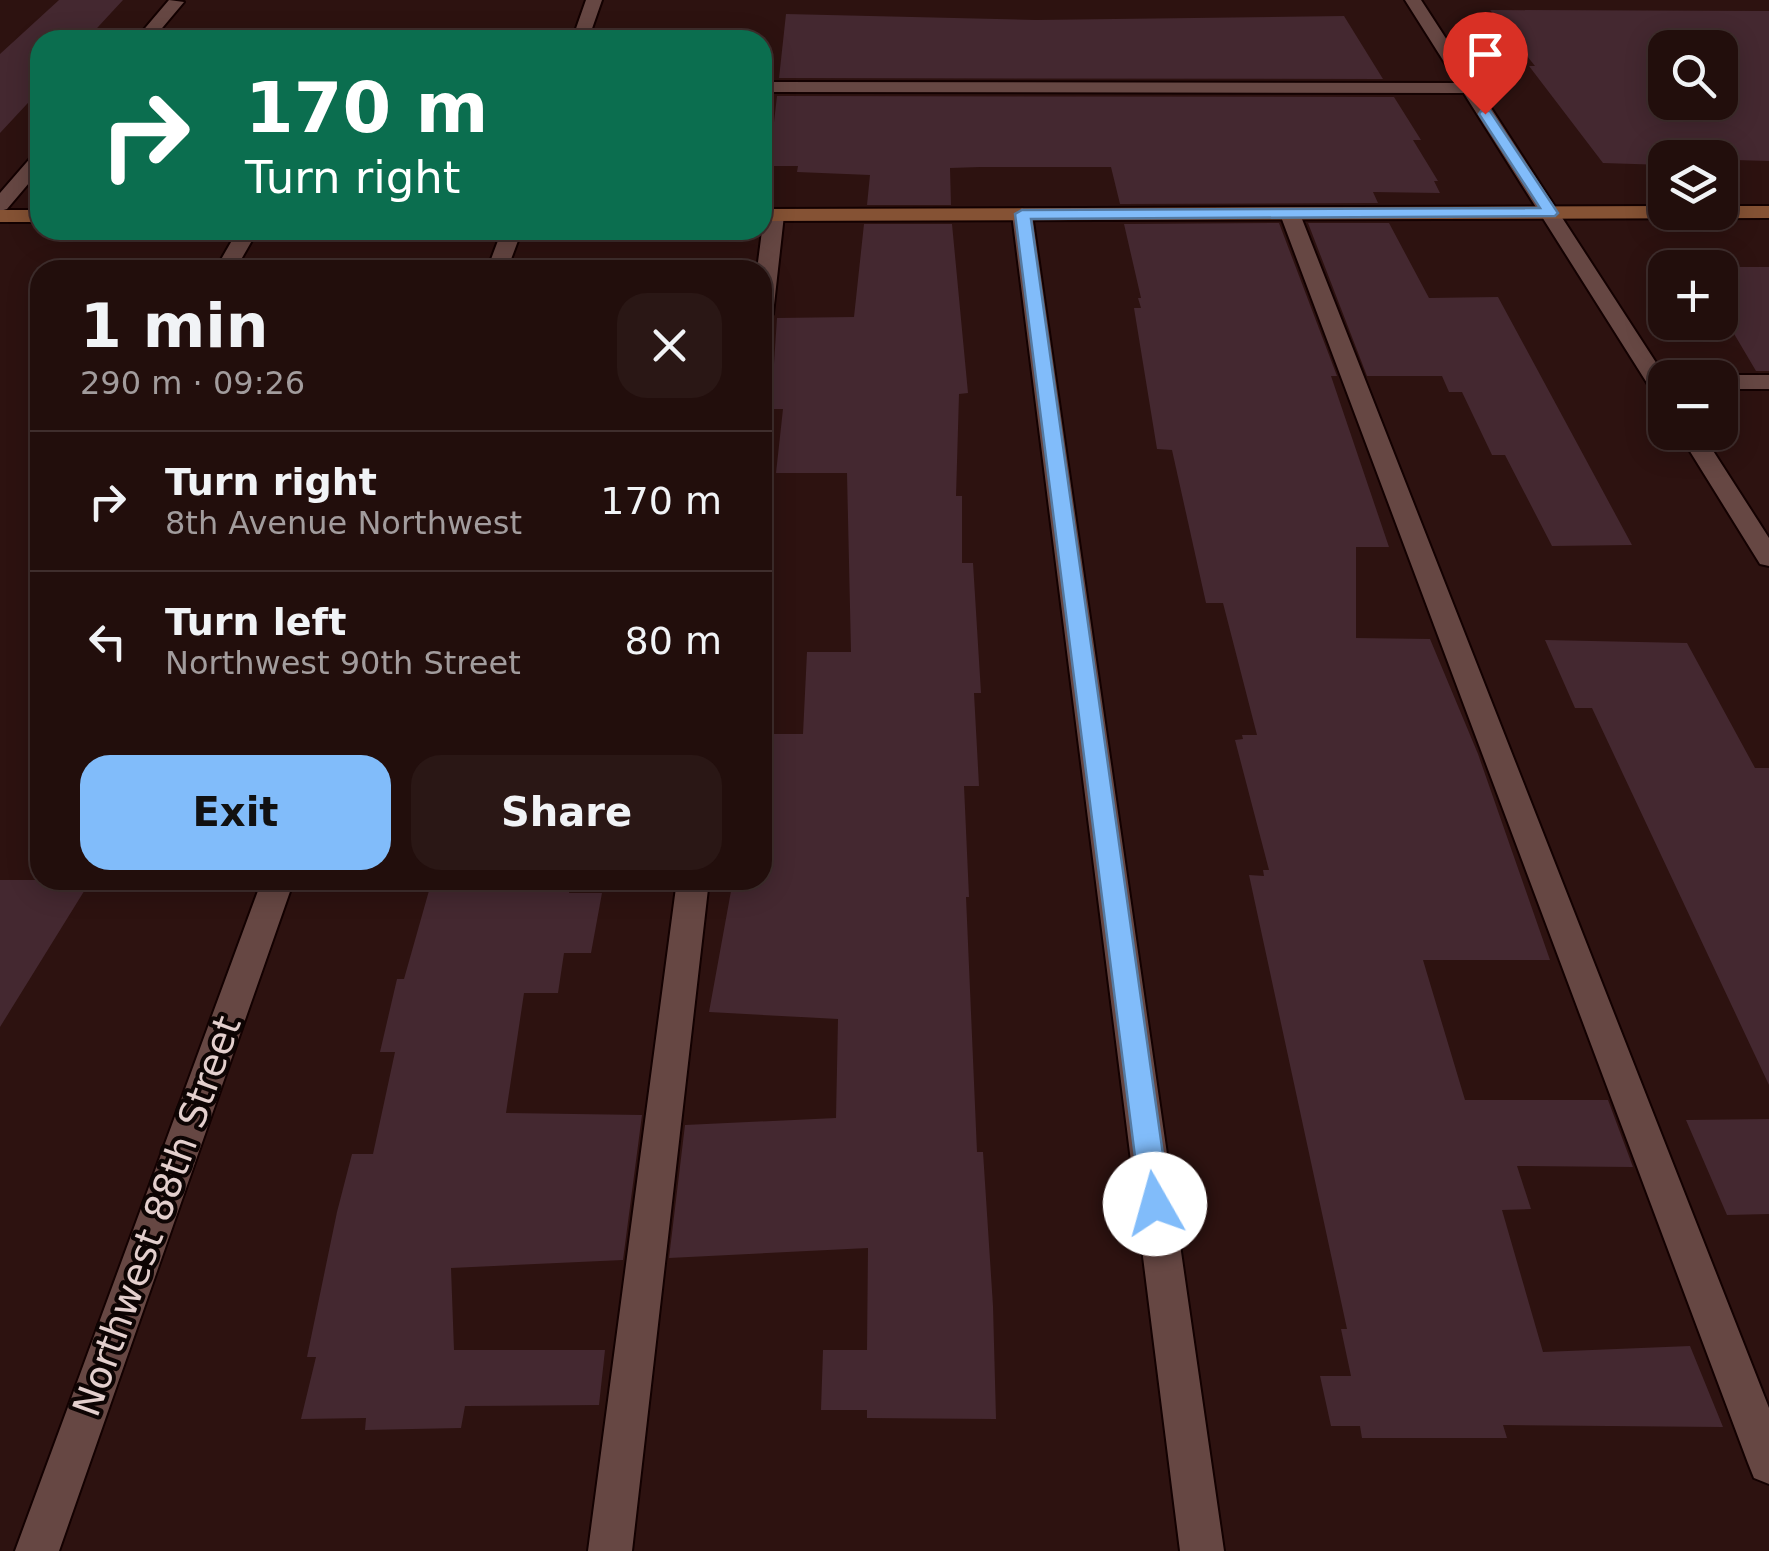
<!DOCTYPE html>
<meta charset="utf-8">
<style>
:root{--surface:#220e0c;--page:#2a1715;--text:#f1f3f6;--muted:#a29c9d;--line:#3f2e2d;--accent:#81bcfa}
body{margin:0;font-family:"DejaVu Sans",sans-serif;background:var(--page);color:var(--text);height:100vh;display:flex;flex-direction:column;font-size:38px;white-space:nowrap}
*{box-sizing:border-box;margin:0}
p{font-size:32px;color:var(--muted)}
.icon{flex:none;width:55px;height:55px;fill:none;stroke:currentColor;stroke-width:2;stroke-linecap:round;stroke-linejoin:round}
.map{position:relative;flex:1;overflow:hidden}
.details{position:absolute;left:30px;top:260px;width:742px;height:630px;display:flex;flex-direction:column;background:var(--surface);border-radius:30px;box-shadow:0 5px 25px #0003,0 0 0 2px var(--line)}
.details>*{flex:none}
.top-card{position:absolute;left:30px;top:30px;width:742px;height:210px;border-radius:30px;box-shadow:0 5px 25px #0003,0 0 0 2px var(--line);background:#0b6e4f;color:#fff;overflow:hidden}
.buttons{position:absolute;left:1648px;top:30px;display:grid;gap:20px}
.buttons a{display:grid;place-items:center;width:90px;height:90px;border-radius:20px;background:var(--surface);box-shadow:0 5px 25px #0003,0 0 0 2px var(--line);font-size:50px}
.pin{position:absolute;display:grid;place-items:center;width:85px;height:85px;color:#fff;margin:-102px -42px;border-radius:50% 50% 50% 0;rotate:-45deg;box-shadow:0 0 10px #0007}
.pin .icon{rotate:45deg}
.me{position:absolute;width:110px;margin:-55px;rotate:353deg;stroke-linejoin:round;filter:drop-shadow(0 0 8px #0008)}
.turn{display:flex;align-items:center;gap:35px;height:210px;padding:0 50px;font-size:45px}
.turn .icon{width:130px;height:130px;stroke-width:2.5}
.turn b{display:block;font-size:70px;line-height:85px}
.round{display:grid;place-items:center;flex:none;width:105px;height:105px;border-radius:30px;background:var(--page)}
.head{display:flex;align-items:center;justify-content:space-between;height:170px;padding:0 50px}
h1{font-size:60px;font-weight:700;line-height:75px}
.action{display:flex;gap:20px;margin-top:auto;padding:20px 50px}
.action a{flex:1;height:115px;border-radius:30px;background:var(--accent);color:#111;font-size:40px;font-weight:700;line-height:115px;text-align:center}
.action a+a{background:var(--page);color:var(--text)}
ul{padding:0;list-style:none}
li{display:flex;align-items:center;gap:30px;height:140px;padding:0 50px;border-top:2px solid var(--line)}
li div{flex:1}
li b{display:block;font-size:38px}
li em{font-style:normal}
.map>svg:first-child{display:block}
.building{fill:#442830;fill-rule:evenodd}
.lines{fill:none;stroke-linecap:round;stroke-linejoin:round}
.lane-casing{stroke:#130101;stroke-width:4}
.street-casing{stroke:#130101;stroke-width:4}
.secondary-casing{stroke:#130101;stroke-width:4}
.lane{fill:#664743;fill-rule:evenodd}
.street{fill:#664743;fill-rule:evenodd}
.secondary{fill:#855234;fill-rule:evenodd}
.route{fill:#81bcfa;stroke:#547aa2;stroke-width:2.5}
.labels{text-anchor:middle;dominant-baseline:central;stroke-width:8;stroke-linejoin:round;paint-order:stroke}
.near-street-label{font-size:38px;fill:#e3cfcd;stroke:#0d0403}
</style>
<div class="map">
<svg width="1769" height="1551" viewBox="0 0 1769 1551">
<rect width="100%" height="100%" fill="#2d1210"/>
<path class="building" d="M 59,0 L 123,0 L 86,40 L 40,40 L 40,90 L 0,133 L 0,54 Z
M 1490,10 L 1769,11 L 1769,161 L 1665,158 L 1665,165 L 1603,163 L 1529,66 L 1535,66 ZM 1665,48 L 1720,48 L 1720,102 L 1665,102 Z
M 786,14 L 1036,20 L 1344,16 L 1383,79 L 779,78 Z
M 777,96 L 1394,97 L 1421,140 L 1413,140 L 1438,181 L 1434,181 L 1440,193 L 1373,192 L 1378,203 L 1120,204 L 1111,167 L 980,167 L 950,168 L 951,205 L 867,205 L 870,175 L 797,172 L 798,166 L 769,166 Z
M 1279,223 L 1337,376 L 1331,376 L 1389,547 L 1356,547 L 1356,638 L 1430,639 L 1478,754 L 1550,960 L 1423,960 L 1465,1100 L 1608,1100 L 1633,1167 L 1517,1166 L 1531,1209 L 1502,1210 L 1543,1352 L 1690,1346 L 1723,1427 L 1503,1425 L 1507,1438 L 1362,1438 L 1360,1426 L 1331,1426 L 1320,1376 L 1351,1376 L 1341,1329 L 1347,1329 L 1249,875 L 1264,876 L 1263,870 L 1269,870 L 1235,740 L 1243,739 L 1242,735 L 1257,735 L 1223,603 L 1206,603 L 1172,450 L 1157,449 L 1134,308 L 1141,308 L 1138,298 L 1141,298 L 1124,224 Z
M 1308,223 L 1389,223 L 1429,298 L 1498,297 L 1632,545 L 1552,546 L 1505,455 L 1492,455 L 1462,392 L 1449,392 L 1442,376 L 1367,376 Z
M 864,224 L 952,224 L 968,393 L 959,394 L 956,496 L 962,496 L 962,563 L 973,563 L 981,693 L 974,693 L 979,786 L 964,786 L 969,897 L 966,897 L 977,1152 L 983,1152 L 993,1306 L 996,1419 L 867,1418 L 867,1410 L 821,1410 L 823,1350 L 867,1350 L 868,1248 L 669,1258 L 685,1125 L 836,1118 L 838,1019 L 709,1012 L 733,880 L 762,880 L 762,734 L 803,734 L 807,652 L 851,652 L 847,473 L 776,473 L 783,409 L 771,409 L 777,318 L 854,317 Z
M 1695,267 L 1769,267 L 1769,371 L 1756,371 L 1720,310 L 1720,268 Z
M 1545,640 L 1687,643 L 1755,768 L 1769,768 L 1769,1085 L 1592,708 L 1575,708 Z
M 0,880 L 91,880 L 0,1027 Z
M 432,880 L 571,880 L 569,893 L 602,893 L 591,953 L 564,953 L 558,993 L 524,993 L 506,1113 L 642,1115 L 623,1260 L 451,1268 L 454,1350 L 605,1350 L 599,1405 L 465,1406 L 461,1428 L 365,1430 L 366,1418 L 301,1419 L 316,1357 L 307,1357 L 337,1212 L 352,1154 L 373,1154 L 395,1052 L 380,1052 L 397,979 L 404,979 Z
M 1769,1119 L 1769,1214 L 1727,1215 L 1686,1120 Z"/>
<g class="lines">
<g class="lane-casing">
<path id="lane" d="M 762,82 L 1468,83 L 1477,88 L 1468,93 L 762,92 Z
M 1290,208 L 1300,214 L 1769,1408 L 1769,1484 L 1754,1478 L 1748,1463 L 1280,214 Z
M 774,209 L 784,215 L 773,314 L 762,320 L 762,270 L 757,270 L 764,215 Z
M 238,230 L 258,230 L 235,270 L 215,270 Z
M 1720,375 L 1769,375 L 1769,389 L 1720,389 L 1720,378 L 1712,378 Z
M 677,880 L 709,880 L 632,1551 L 588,1551 Z"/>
</g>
<g class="street-casing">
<path id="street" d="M 169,0 L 184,2 L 152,40 L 135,40 Z
M 586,0 L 602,0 L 588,40 L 572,40 Z
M 1405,0 L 1421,0 L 1666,378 L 1665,401 L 1654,394 Z
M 40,153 L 40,170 L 7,209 L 0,211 L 0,193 L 33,155 Z
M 1022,208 L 1032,214 L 1224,1551 L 1180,1551 L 1012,214 Z
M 502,230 L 522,230 L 507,270 L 487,270 Z
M 1678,432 L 1701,432 L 1769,538 L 1769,566 L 1760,564 Z
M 262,880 L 294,880 L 59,1551 L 15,1551 Z"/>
</g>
<g class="secondary-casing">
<path id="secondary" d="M 1665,206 L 1665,212 L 1720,212 L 1720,206 L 1769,206 L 1769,218 L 762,221 L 762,209 Z
M 0,210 L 40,210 L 40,222 L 0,222 Z"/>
</g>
<use href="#lane" class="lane"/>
<use href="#street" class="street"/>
<use href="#secondary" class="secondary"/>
</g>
<path class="route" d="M 1481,111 L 1490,111 L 1558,213 L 1555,216 L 1031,219 L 1170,1204 L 1165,1214 L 1155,1217 L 1145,1214 L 1141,1204 L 1015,214 L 1022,210 L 1540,208 L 1479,114 Z"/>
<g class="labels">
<g class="near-street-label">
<text transform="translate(157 1216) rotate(-70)">Northwest 88th Street</text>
</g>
</g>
</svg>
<div class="buttons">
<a><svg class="icon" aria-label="search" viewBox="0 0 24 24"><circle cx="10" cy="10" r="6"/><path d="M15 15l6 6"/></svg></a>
<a><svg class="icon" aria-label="layers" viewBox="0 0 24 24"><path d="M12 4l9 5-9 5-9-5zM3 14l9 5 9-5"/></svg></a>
<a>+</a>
<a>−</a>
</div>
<div class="pin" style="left:1485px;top:114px;background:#d93025"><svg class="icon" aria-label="arrive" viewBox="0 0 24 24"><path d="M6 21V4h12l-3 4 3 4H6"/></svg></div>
<svg class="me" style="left:1155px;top:1204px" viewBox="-20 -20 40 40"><circle r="19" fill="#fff"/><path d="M0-13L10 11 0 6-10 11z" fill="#81bcfa"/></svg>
<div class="top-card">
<div class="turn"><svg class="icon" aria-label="right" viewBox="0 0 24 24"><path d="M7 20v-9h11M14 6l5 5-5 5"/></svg><div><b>170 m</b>Turn right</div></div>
</div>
<section class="details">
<div class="head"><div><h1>1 min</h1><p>290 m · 09:26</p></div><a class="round"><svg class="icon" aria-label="close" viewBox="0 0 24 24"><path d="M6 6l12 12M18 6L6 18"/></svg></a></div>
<ul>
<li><svg class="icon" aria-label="right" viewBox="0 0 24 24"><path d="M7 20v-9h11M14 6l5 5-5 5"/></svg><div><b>Turn right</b><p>8th Avenue Northwest</p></div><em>170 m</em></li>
<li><svg class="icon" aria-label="left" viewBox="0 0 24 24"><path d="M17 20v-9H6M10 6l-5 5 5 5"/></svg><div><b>Turn left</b><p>Northwest 90th Street</p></div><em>80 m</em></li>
</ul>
<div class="action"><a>Exit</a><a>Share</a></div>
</section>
</div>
